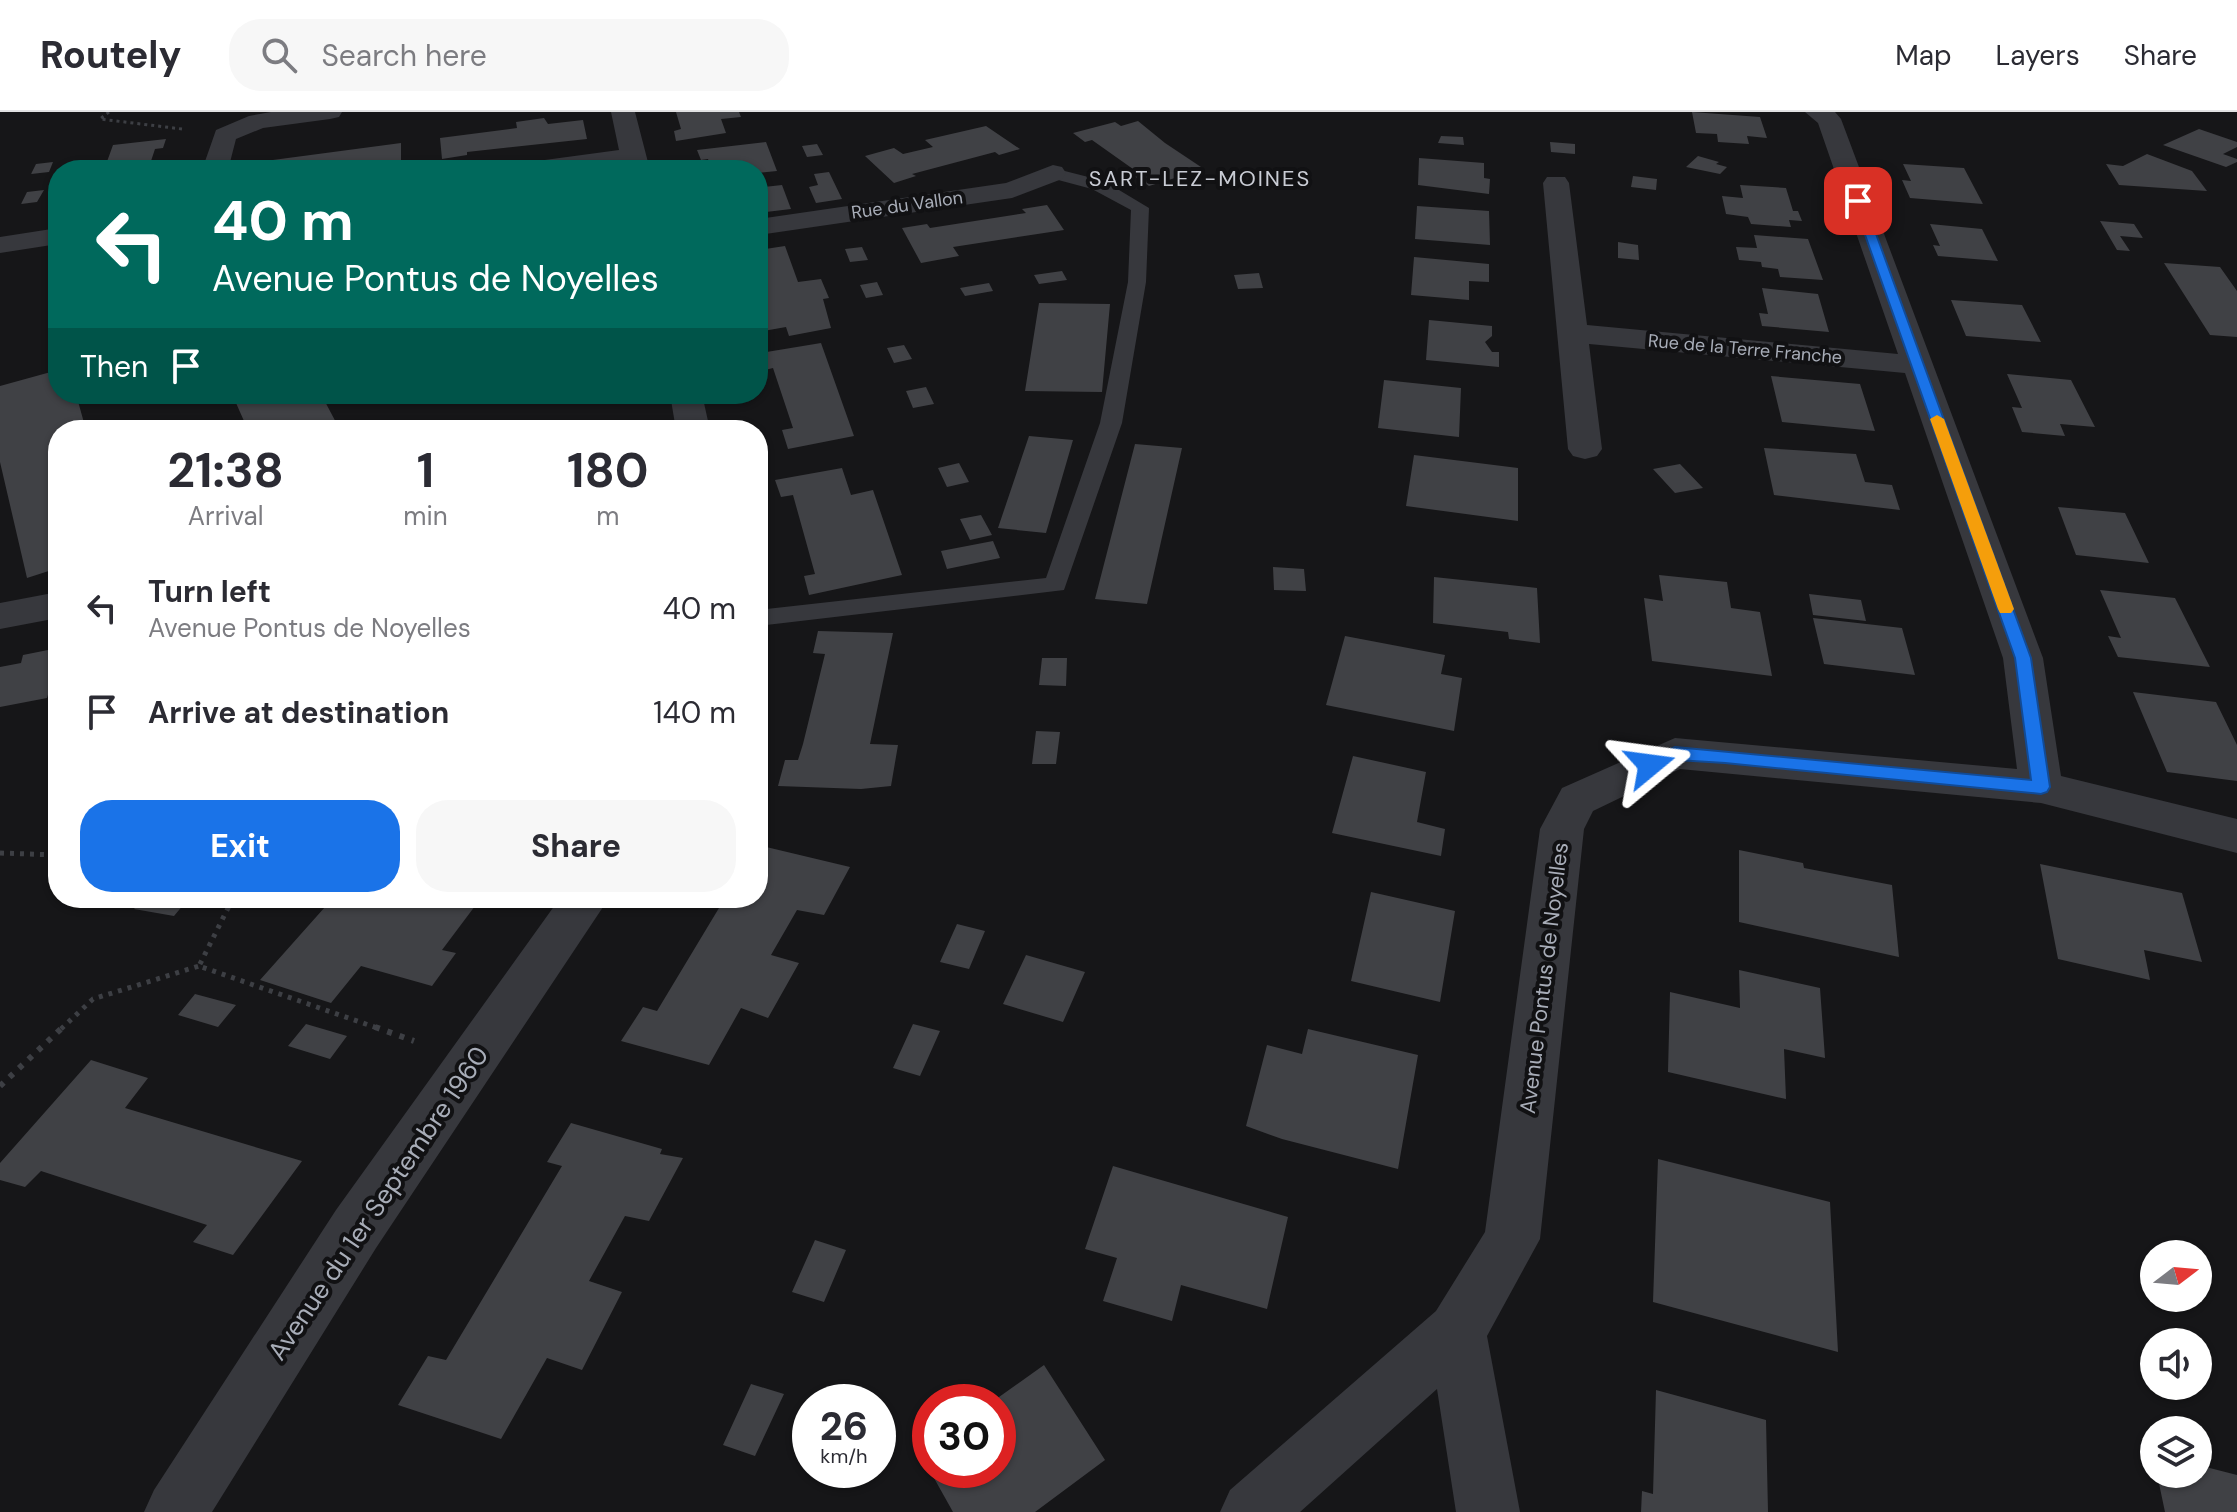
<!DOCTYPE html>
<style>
:root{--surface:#fff;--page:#f7f7f7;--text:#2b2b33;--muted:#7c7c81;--line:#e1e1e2;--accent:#1a73e8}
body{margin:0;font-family:"DM Sans",sans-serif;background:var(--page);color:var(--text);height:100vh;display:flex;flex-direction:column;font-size:30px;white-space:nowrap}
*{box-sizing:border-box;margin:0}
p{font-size:26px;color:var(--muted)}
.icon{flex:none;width:44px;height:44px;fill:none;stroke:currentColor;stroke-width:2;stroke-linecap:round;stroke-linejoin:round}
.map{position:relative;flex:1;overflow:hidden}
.side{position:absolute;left:48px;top:308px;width:720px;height:488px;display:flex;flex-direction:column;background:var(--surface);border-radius:32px;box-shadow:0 2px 6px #0004}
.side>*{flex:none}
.hud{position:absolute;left:48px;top:48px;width:720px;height:244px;border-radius:32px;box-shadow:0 2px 6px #0004;background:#00695c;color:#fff;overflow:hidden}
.needle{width:52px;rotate:74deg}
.fabs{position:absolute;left:2140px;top:1128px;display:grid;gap:16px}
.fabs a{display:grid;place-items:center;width:72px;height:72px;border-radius:50%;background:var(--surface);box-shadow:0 2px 6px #0004;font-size:40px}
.speed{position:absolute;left:792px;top:1272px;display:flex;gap:16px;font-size:40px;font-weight:700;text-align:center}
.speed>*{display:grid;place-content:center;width:104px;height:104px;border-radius:50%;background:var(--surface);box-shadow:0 2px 6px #0004;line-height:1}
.speed small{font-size:20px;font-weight:400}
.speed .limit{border:12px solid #d22;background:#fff;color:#111}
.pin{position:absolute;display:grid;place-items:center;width:68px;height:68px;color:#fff;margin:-34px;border-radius:16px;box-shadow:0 4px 12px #0006}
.me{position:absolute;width:88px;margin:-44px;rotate:74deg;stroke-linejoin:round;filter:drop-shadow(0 0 6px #0008)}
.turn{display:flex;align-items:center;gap:28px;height:168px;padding:0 32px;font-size:36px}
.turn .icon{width:104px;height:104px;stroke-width:2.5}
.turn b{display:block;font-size:56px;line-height:68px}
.then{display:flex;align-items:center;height:76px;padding:0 32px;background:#0003;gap:16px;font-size:30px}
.eta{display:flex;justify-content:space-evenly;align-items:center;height:136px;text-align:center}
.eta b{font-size:48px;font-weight:700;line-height:56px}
.primary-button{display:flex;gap:16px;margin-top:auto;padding:16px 32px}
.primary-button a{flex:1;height:92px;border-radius:32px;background:var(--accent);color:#fff;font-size:32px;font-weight:700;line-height:92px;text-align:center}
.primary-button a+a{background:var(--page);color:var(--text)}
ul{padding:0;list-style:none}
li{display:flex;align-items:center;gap:24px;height:104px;padding:0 32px}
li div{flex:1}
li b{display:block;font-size:30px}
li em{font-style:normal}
header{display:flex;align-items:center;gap:48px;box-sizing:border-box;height:112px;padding:0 40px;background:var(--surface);border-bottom:2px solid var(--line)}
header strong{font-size:38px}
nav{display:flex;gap:44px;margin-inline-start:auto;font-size:28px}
.search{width:560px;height:72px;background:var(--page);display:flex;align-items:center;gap:20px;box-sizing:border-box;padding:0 28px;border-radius:32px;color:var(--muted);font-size:30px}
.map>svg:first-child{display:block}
.building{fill:#404145}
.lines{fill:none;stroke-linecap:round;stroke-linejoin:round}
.path-far2{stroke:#3d3f44;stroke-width:3;stroke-dasharray:3 4;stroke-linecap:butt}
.path-far1{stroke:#3d3f44;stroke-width:5;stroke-dasharray:4 6;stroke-linecap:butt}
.path{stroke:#3d3f44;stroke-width:6;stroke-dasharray:5 8;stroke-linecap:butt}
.service{fill:#37383d;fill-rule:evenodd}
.minor{fill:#37383d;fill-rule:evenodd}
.route{fill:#1a73e8;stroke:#114b97;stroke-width:2}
.slow{fill:#f59e0b}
.labels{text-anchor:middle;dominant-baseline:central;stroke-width:8;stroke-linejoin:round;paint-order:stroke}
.far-street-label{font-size:18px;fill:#a8adb8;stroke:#111113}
.far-quarter-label{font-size:22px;letter-spacing:2px;fill:#c9ccd4;stroke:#111113}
.street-label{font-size:22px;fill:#a8adb8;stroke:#111113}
.near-street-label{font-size:26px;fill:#a8adb8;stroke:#111113}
</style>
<header>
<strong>Routely</strong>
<div class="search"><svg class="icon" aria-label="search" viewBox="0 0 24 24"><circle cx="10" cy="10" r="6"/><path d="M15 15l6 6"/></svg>Search here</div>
<nav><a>Map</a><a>Layers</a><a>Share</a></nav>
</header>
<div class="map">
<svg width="2237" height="1400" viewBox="0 0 2237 1400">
<rect width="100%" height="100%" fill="#161618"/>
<path class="building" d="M 676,0 L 739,0 L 741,5 L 721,7 L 726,21 L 676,29 L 674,19 L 681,17 Z
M 1692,0 L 1760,5 L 1767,26 L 1747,24 L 1749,32 L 1718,30 L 1717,22 L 1696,21 Z
M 544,6 L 548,12 L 583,8 L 587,27 L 467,40 L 467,43 L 442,47 L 440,26 L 517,16 L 516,10 Z
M 1138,9 L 1165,31 L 1204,57 L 1149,74 L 1134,64 L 1140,62 L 1092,28 L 1085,30 L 1073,21 L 1115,10 L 1121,14 Z
M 986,14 L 1020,37 L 999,43 L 995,40 L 912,62 L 916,64 L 894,71 L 865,44 L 894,36 L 903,42 L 933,35 L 925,28 Z
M 2199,17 L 2237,30 L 2237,35 L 2223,42 L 2237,47 L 2237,50 L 2226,55 L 2163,33 Z
M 1441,24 L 1463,25 L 1464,33 L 1438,31 Z
M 166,27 L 163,36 L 155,37 L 148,58 L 104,58 L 113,33 Z
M 766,30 L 777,59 L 758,61 L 758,58 L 712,58 L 708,47 L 701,48 L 697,38 Z
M 1550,30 L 1575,32 L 1575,42 L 1551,40 Z
M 401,31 L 401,52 L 333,58 L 250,58 L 251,51 Z
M 817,32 L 823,43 L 807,45 L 802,34 Z
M 2147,42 L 2192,59 L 2207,79 L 2119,73 L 2106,52 L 2123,54 Z
M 1698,44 L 1719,50 L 1716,52 L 1727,55 L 1720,62 L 1686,55 Z
M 1419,46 L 1484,51 L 1484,66 L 1490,67 L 1489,82 L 1418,73 Z
M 53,50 L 49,60 L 31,62 L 36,52 Z
M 1903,52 L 1964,56 L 1983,92 L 1910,86 L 1902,68 L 1911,69 Z
M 829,60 L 842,87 L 816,91 L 809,75 L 818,73 L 814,62 Z
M 758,61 L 764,75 L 782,73 L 791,97 L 766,100 L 765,93 L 758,94 Z
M 1633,64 L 1657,67 L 1656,78 L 1631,75 Z
M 1740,73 L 1786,76 L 1793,99 L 1798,99 L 1802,109 L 1789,108 L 1791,115 L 1751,112 L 1748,105 L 1726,102 L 1722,84 L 1743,86 Z
M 44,78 L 37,90 L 21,92 L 27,80 Z
M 1047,93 L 1064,118 L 953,135 L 959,144 L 921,151 L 902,116 L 927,112 L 930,116 L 1026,101 L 1022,97 Z
M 1417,94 L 1489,99 L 1490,133 L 1415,127 Z
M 2100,109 L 2134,112 L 2143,126 L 2120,124 L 2130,139 L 2117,138 Z
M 1930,112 L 1982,117 L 1998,149 L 1938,144 L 1933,133 L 1940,134 Z
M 1754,123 L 1808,127 L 1823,168 L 1780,165 L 1778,157 L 1762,155 L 1761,150 L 1739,148 L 1736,135 L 1757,136 Z
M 1618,130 L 1638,133 L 1639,148 L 1618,146 Z
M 785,134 L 798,170 L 821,167 L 829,186 L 823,187 L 831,216 L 789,224 L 786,215 L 758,220 L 758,138 Z
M 862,135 L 868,148 L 850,150 L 845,137 Z
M 1414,145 L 1489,152 L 1489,170 L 1469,169 L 1469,188 L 1411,183 Z
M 2164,151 L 2220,155 L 2237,179 L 2237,225 L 2210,223 Z
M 1062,159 L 1067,168 L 1039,172 L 1034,163 Z
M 1259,161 L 1263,176 L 1238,177 L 1234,163 Z
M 877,170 L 883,183 L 866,186 L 860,173 Z
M 989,171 L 993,179 L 965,184 L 960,176 Z
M 1762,176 L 1818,182 L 1829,220 L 1762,214 L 1759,201 L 1768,202 Z
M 1951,188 L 2022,193 L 2041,230 L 1966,224 Z
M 1039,191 L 1110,192 L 1102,280 L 1025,279 Z
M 1429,208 L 1492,214 L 1492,224 L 1485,230 L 1492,240 L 1499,240 L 1499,255 L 1426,248 Z
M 821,231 L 854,324 L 788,337 L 782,318 L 793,316 L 773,256 L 765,258 L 760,241 Z
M 904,233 L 912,247 L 894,251 L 887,236 Z
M 58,258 L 58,282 L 76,282 L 86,318 L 58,318 L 58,456 L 27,466 L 0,350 L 0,274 Z
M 2007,262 L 2071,268 L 2095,315 L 2060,312 L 2065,324 L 2022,320 L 2012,295 L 2022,296 Z
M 1771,264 L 1860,272 L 1875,319 L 1782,310 Z
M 1384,268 L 1461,276 L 1459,325 L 1378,316 Z
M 926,275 L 934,292 L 913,296 L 906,279 Z
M 232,282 L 321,282 L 340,318 L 314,318 L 312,314 L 299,318 L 248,318 Z
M 1029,324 L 1073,328 L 1046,421 L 998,416 Z
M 1135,332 L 1182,336 L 1147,492 L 1095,487 Z
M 1764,336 L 1856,342 L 1865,370 L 1892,373 L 1900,398 L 1774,383 Z
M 1414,343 L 1518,356 L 1518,409 L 1406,394 Z
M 959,351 L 969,370 L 947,375 L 938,356 Z
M 1680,352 L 1703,376 L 1675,381 L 1653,357 Z
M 842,356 L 851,383 L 873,378 L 902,463 L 809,483 L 804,464 L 815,462 L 793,383 L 781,385 L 775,368 Z
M 2058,395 L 2125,401 L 2149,451 L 2076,443 Z
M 981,403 L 992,423 L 970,428 L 960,407 Z
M 993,429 L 1000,446 L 947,457 L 941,439 Z
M 1273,455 L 1304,457 L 1306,479 L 1274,478 Z
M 1659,463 L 1727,470 L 1731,496 L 1760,500 L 1772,564 L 1652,549 L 1644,486 L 1663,489 Z
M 1434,465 L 1537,476 L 1540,531 L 1509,527 L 1508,520 L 1433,511 Z
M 2100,478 L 2175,486 L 2210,555 L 2118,545 L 2108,524 L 2121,526 Z
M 1809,482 L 1861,488 L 1866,509 L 1813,503 Z
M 1813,506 L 1902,516 L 1915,563 L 1824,552 Z
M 818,519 L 893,521 L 870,632 L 898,633 L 891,674 L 861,677 L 778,674 L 785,648 L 798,648 L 803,632 L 825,542 L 813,541 Z
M 1345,524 L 1445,543 L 1441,562 L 1462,566 L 1454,619 L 1326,593 Z
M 58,536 L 58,574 L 50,576 L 47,586 L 0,595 L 0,555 L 21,551 L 23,543 Z
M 1042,546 L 1067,546 L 1066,574 L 1039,573 Z
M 2133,580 L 2216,590 L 2237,633 L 2237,669 L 2167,660 Z
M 1036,619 L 1060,620 L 1056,652 L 1032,652 Z
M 1353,644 L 1426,660 L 1417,710 L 1445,717 L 1441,744 L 1332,721 Z
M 758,733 L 850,755 L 824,803 L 797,798 L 771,843 L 799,851 L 768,906 L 741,896 L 709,953 L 621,929 L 643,895 L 657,899 L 725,786 L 758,786 Z
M 1739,738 L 1803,751 L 1804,756 L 1892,773 L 1899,845 L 1739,810 Z
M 2040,752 L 2182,781 L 2202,850 L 2144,838 L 2150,868 L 2058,847 Z
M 1371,780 L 1455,799 L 1440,890 L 1351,869 Z
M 144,786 L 189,786 L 174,804 L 134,797 Z
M 333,786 L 481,786 L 442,838 L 456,841 L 432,874 L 361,854 L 331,891 L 260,868 Z
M 957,812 L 985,819 L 969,857 L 940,850 Z
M 1026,843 L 1085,860 L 1063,910 L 1003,892 Z
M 1739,858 L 1820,876 L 1825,946 L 1784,937 L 1786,987 L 1668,960 L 1670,880 L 1740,896 Z
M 195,882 L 236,893 L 218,915 L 178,903 Z
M 306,912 L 347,924 L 330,947 L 288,934 Z
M 913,912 L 940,919 L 920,964 L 893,956 Z
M 1308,917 L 1418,943 L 1398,1057 L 1282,1027 L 1246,1014 L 1267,933 L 1302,942 Z
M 91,948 L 148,966 L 125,996 L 302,1049 L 233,1143 L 193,1130 L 207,1113 L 41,1059 L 25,1075 L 0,1068 L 0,1051 Z
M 571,1011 L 662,1037 L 660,1042 L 683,1046 L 649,1109 L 625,1104 L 589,1169 L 622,1180 L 582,1258 L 547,1246 L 501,1327 L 398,1293 L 428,1244 L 446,1248 L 562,1054 L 547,1050 Z
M 1658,1047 L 1830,1090 L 1838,1240 L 1653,1190 Z
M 1113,1054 L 1288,1105 L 1267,1197 L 1181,1173 L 1172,1209 L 1103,1189 L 1117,1146 L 1085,1137 Z
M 815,1128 L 846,1138 L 824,1190 L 792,1180 Z
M 1044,1253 L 1105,1348 L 1035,1400 L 953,1400 L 920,1341 L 930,1333 L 930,1358 L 998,1358 L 998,1290 L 992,1290 Z
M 751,1272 L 784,1282 L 755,1344 L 723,1333 Z
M 1656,1278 L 1766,1308 L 1768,1400 L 1641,1400 L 1642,1379 L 1653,1382 Z
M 2198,1353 L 2237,1363 L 2237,1400 L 2165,1400 L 2157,1362 L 2198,1362 Z"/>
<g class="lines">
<path class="path-far2" d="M 109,0 L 100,7 L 182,17"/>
<path class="path-far1" d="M 0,741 L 58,743
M 233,786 L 199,854 L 380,917
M 61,917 L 93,887 L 199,854"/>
<path class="path" d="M 375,915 L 414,929
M 0,974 L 63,915"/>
<path class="service" d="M 1053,56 L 1104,69 L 1149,96 L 1146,170 L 1122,311 L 1064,478 L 758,514 L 758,498 L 1046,466 L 1100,311 L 1128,170 L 1131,98 L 1092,77 L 1047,65 L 1045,61 L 1047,57 Z"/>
<path class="minor" d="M 271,0 L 342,0 L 339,5 L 330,7 L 263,16 L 236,27 L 228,58 L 202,58 L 216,18 L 249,4 Z
M 611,0 L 635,0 L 650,58 L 624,58 L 623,53 L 587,58 L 517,58 L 521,52 L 530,50 L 619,38 Z
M 1805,0 L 1835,0 L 1841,7 L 2043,546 L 2061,664 L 2237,707 L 2237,741 L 2041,691 L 1680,657 L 1593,699 L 1584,717 L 1540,1127 L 1487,1224 L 1520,1400 L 1456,1400 L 1437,1277 L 1300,1400 L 1220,1400 L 1230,1378 L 1436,1199 L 1485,1120 L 1540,717 L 1562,676 L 1675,626 L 2017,657 L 2003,546 L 1905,261 L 1589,232 L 1602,337 L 1597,344 L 1585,347 L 1573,344 L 1568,337 L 1543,71 L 1547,65 L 1565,65 L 1569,71 L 1587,213 L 1898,242 L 1818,11 Z
M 1053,53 L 1062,55 L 1066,61 L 1062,67 L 1012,86 L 758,123 L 758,107 L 1006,71 Z
M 58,116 L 58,132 L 0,141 L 0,125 Z
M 670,282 L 702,282 L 710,318 L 676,318 Z
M 58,480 L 58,506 L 0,517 L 0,491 Z
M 560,786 L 609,786 L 376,1136 L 212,1400 L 144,1400 L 154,1378 L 336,1098 Z"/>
</g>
<path class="route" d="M 1858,85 L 1864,89 L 2031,546 L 2050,675 L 2047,680 L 2041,682 L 1725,651 L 1677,648 L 1650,659 L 1642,653 L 1644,648 L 1675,635 L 2031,668 L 2015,546 L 1853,89 Z"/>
<path class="slow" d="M 1937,303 L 1944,307 L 2014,497 L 2011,501 L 2000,501 L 1998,497 L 1930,307 Z"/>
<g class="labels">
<g class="far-street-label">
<text transform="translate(907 93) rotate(-8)">Rue du Vallon</text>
<text transform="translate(1745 237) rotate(5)">Rue de la Terre Franche</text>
</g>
<g class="far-quarter-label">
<text x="1200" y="66">SART-LEZ-MOINES</text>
</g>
<g class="street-label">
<text transform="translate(1544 866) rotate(-83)">Avenue Pontus de Noyelles</text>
</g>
<g class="near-street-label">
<text transform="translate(378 1091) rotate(-56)">Avenue du 1er Septembre 1960</text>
</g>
</g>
</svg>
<div class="fabs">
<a><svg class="needle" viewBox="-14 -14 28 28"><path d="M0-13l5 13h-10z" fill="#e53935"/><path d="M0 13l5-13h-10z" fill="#7c7c81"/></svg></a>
<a><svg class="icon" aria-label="sound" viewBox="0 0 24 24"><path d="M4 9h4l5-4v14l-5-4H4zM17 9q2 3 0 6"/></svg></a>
<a><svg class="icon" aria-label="layers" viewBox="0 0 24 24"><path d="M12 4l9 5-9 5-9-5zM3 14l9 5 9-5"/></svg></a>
</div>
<div class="speed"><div>26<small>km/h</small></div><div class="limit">30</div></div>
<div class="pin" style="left:1858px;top:89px;background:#d93025"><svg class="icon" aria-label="arrive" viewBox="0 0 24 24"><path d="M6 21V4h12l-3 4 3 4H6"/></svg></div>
<svg class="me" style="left:1650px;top:653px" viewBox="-20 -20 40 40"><path d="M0-17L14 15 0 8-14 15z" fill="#1a73e8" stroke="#fff" stroke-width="4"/></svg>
<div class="hud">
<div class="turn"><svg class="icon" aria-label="left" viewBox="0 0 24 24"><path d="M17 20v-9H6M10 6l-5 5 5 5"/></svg><div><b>40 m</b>Avenue Pontus de Noyelles</div></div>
<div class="then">Then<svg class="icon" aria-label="arrive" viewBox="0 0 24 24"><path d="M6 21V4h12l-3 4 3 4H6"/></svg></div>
</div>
<section class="side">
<div class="eta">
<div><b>21:38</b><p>Arrival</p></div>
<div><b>1</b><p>min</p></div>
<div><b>180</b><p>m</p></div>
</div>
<ul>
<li><svg class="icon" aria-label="left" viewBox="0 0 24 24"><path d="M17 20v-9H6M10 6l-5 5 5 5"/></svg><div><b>Turn left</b><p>Avenue Pontus de Noyelles</p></div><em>40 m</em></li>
<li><svg class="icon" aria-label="arrive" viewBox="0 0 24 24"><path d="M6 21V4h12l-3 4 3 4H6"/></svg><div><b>Arrive at destination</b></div><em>140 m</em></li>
</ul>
<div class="primary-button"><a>Exit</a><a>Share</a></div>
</section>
</div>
